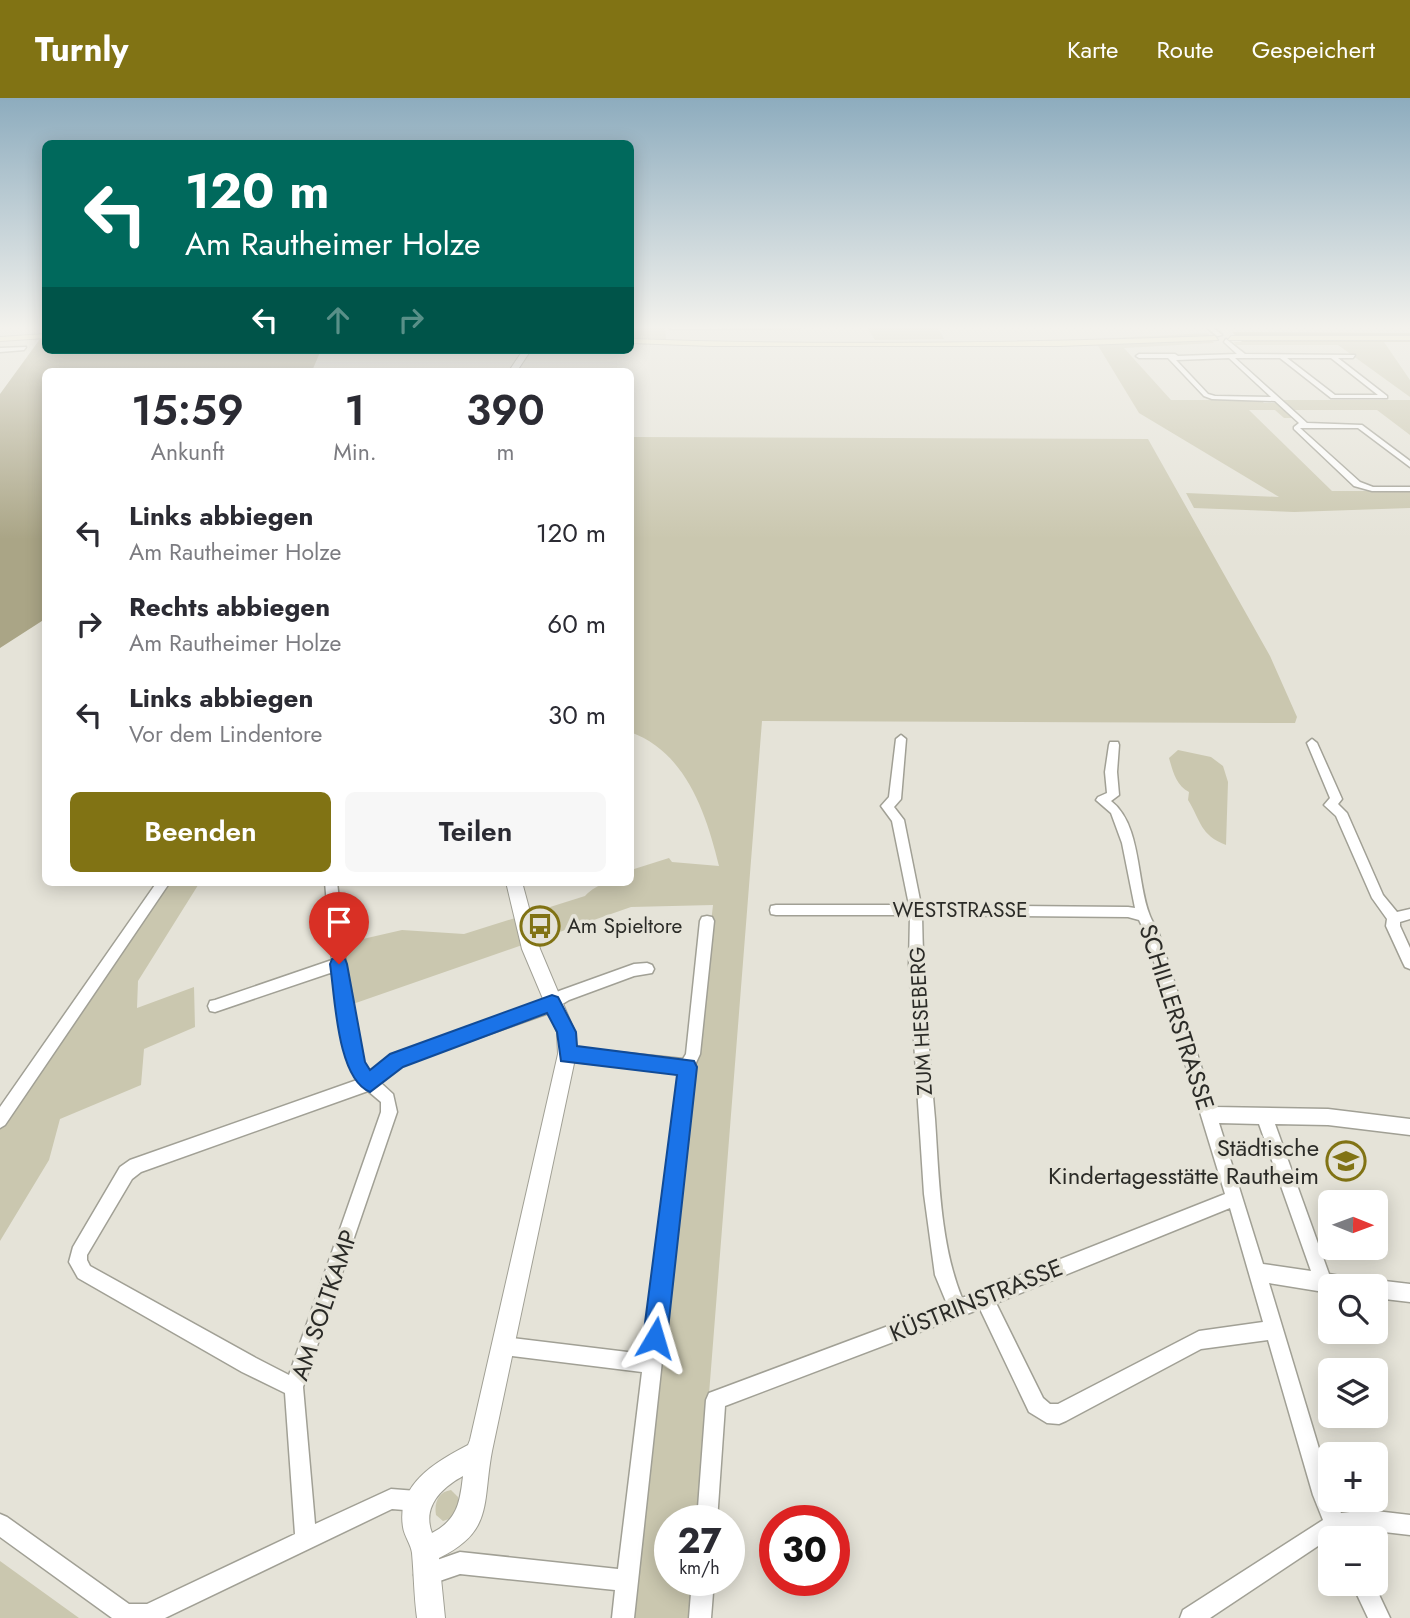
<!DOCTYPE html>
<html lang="de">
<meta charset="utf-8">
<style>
:root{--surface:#fff;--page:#f7f7f7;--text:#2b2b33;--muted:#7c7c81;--accent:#817314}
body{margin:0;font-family:Jost,sans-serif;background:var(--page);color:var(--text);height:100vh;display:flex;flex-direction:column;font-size:26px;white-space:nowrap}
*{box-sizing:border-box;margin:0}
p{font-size:23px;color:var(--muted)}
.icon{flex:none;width:38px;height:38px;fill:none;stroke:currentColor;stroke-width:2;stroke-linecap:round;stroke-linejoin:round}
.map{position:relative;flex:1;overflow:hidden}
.panel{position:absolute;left:42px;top:270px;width:592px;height:518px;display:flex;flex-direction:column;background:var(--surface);border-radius:10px;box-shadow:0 4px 18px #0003}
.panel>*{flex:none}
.guide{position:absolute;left:42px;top:42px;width:592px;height:214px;border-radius:10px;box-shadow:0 4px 18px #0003;background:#00695c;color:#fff;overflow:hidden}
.needle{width:46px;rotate:91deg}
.buttons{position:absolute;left:1318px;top:1092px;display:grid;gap:14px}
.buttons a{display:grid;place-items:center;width:70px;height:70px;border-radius:10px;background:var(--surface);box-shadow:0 4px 18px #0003;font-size:35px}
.speed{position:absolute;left:654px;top:1407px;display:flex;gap:14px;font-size:35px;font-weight:700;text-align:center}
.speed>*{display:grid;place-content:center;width:91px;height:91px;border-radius:50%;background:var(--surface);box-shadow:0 4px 18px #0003;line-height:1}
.speed small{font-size:18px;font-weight:400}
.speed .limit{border:10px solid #d22;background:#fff;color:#111}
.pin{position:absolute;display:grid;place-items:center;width:60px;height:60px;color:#fff;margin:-72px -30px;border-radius:50% 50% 50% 0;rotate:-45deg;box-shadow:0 0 7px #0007}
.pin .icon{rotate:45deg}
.me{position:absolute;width:77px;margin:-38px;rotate:7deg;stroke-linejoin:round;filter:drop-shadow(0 0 5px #0008)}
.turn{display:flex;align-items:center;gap:24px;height:147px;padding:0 28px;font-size:32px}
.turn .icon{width:91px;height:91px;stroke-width:2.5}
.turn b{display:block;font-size:49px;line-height:60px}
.lanes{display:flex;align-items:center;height:66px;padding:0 28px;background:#0003;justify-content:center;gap:35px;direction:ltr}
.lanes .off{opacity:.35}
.eta{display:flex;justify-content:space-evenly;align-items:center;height:119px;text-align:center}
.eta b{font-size:42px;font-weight:600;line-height:49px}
.cta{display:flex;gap:14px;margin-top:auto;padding:14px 28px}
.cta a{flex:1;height:80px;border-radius:10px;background:var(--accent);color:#fff;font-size:28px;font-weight:600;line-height:80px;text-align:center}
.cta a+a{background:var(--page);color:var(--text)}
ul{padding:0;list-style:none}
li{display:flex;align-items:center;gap:21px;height:91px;padding:0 28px}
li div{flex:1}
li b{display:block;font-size:26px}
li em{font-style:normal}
header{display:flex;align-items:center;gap:42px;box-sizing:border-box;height:98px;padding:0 35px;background:var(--accent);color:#fff}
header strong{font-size:33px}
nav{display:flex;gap:38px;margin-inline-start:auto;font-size:24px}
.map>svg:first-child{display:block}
.green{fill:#cac7af}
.forest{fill:#aaa586}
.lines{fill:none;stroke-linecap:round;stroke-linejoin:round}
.minor-casing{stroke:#a1a095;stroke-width:3}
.tertiary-casing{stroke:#a1a095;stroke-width:2}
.secondary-casing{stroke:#a1a095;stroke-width:2}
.minor{fill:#fff;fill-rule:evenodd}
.tertiary{fill:#fff;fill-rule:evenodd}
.secondary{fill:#faf3c6;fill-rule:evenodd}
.route{fill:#1a73e8;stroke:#114b97;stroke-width:2}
.labels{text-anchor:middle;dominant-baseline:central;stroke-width:7;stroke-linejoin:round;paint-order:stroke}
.street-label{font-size:21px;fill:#2b2b27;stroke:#e5e3d8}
.poi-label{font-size:21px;fill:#2b2b27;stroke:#e5e3d8;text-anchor:start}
.near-street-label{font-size:24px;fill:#2b2b27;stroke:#e5e3d8}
.near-poi-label{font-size:24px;fill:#2b2b27;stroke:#e5e3d8;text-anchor:end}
</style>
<header>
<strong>Turnly</strong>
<nav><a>Karte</a><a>Route</a><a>Gespeichert</a></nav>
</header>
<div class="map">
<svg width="1410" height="1520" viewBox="0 0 1410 1520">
<rect width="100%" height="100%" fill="#e5e3d8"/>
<path class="green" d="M 630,228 L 665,228 L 666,241 L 630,241 Z
M 866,228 L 937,228 L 944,241 L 875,242 Z
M 1208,235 L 1214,245 L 1124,250 L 1171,302 L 1261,302 L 1264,305 L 1276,305 L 1293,320 L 1284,320 L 1275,312 L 1249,312 L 1332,393 L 1410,393 L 1410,410 L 1294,414 L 1194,410 L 1186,395 L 1279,399 L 1139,315 L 1094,241 Z
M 1234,244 L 1384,244 L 1410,282 L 1410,299 L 1338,247 L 1236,247 Z
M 1282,302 L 1410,302 L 1410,337 L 1377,312 L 1293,312 Z
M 630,339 L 1148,341 L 1270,558 L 1297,619 L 1295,625 L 762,623 L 699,1423 L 670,1423 L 670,1482 L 694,1482 L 691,1520 L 633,1520 L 713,807 L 631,809 L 350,907 L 341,846 L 402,832 L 464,836 L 585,798 C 598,784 611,784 630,784 L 630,778 L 633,776 L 631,772 L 669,760 L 672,764 L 719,768 C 706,715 686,654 630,634 Z
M 1178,652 L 1211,659 L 1223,668 L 1228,684 L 1226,747 C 1200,737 1201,723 1188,702 L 1189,694 C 1176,687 1173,674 1169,660 Z
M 168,784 L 200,784 L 138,883 L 137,910 L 194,889 L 195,929 L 144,951 L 141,987 L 60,1021 L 49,1062 L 0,1143 L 0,1031 Z
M 451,1392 L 458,1399 L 458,1410 L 452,1420 L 443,1423 L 436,1417 C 434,1405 438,1394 451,1392 Z
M 0,1463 L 79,1520 L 0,1520 Z"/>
<path class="forest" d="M 1232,234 L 1410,235 L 1410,244 L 1242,244 Z
M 40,241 L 45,241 L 46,252 L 321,252 L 312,273 L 46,273 L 45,521 L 0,550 L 0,296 Z"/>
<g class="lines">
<g class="minor-casing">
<path id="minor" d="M 672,228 L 802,228 L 799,230 L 670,231 Z
M 1205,228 L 1211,228 L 1222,237 L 1217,238 Z
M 1226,241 L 1245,256 L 1355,257 L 1353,260 L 1338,260 L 1387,298 L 1387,300 L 1331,300 L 1280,260 L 1235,260 L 1307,325 L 1362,327 L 1410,363 L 1410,369 L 1358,330 L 1300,330 L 1360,384 L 1373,389 L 1410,389 L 1410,393 L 1372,393 L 1354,388 L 1294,331 L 1294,329 L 1299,325 L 1275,303 L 1212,301 L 1204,298 L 1168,260 L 1139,260 L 1136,258 L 1139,256 L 1175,256 L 1178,258 L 1237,256 L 1224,244 ZM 1229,260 L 1271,299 L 1215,298 L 1208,296 L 1176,262 ZM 1287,260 L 1331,260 L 1378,297 L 1335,297 Z
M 26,249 L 24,252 L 0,254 L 0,250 Z
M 901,637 L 906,641 L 901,701 L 894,709 L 904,722 L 921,807 L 1128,809 L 1135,810 L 1122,745 L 1111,715 L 1096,702 L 1098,699 L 1107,695 L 1105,674 L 1109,647 L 1110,644 L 1118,644 L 1119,647 L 1117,674 L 1119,697 L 1111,703 C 1142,727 1136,784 1150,818 C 1152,823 1155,828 1158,833 L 1214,1009 L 1328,1011 L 1410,1021 L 1410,1037 L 1328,1027 L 1275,1026 L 1329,1176 L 1360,1182 L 1363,1188 L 1330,1188 L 1330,1193 L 1324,1194 L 1269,1185 L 1330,1387 L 1330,1402 L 1335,1402 L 1341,1415 L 1367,1412 L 1410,1417 L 1410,1437 L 1367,1432 L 1350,1434 L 1352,1440 L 1330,1440 L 1210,1520 L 1180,1520 L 1183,1512 L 1323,1422 L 1313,1397 L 1268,1242 L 1201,1251 L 1066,1323 L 1059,1326 L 1047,1325 L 1029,1314 L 980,1211 L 725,1308 L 717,1423 L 697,1423 L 706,1302 L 709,1295 L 947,1206 L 935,1177 L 924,1096 L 909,867 L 910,817 L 776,817 L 771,816 L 770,812 L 771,808 L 776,807 L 909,807 L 892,723 L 881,708 L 889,699 L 896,641 ZM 922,817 L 1128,819 L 1139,822 L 1145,834 L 1225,1096 L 962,1200 C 940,1146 939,1079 935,1021 C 929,953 923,885 922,817 ZM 1219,1025 L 1259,1026 L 1311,1173 L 1263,1166 ZM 1230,1110 L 1263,1224 L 1199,1233 L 1058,1306 L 1050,1306 L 1043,1300 L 996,1205 Z
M 1312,641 L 1317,645 L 1342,701 L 1338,706 L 1347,715 L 1383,797 L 1397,814 L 1410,811 L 1410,821 L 1400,824 L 1400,828 L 1410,850 L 1410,871 L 1405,869 L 1403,865 L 1386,828 L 1387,821 L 1372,800 L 1336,718 L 1324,707 L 1330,700 L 1307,645 Z
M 157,784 L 170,784 L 5,1027 L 0,1030 L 0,1009 Z
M 325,784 L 337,784 L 346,866 L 362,963 L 370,975 L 391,957 L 396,955 L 537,906 L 559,893 L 634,866 L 647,865 L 652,867 L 654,871 L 652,875 L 634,878 L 569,902 L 546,916 L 401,967 L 381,985 L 393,996 L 397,1014 L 303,1289 L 315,1426 L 391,1391 L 417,1393 L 424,1396 L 427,1403 L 424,1410 L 417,1413 L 392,1411 L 165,1520 L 112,1520 L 0,1439 L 0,1416 L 7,1419 L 129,1506 L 147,1506 L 295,1436 L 285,1295 L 242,1274 L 78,1180 L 69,1164 L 73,1149 L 120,1069 L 130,1062 L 357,982 L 348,965 L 333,874 L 215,914 L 210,913 L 208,908 L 210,903 L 215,902 L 332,862 ZM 368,993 L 381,1004 L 381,1014 L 289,1277 L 256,1260 L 90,1168 L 87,1162 L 87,1157 L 132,1081 L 141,1074 Z
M 707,818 L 712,819 L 714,823 L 700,956 L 694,969 L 634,1520 L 612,1520 L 615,1492 L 460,1476 L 425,1488 L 417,1485 L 414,1477 L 417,1469 L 460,1454 L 618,1471 L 642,1274 L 504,1257 L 498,1254 L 495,1248 L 498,1242 L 504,1239 L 644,1256 L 679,975 L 567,963 L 562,961 L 560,956 L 562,951 L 567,949 L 683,961 L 686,956 L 700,823 L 702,819 Z
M 1376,1182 L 1410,1186 L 1410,1204 L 1376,1200 L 1376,1188 L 1368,1188 L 1370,1185 Z
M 692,1482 L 714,1482 L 711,1520 L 689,1520 Z
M 1352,1486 L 1374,1486 L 1390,1520 L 1368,1520 Z"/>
</g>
<g class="tertiary-casing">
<path id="tertiary" d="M 523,252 L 531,252 L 517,273 L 509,273 Z
M 506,784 L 522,784 L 540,851 L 575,934 L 576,956 L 492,1353 C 482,1406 494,1433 439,1460 L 445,1520 L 417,1520 C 414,1498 414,1477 412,1455 C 411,1446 404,1438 403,1429 C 396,1386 436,1364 468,1347 L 470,1342 L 558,956 L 557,934 L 522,851 ZM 463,1378 C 460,1405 457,1422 432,1435 C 422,1409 441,1390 463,1378 Z"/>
</g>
<g class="secondary-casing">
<path id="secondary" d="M 46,236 L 46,240 L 0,243 L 0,239 Z
M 1215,238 L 1218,242 L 1059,248 L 712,248 L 630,245 L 630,241 C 825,248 1020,245 1215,238 Z
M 1231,238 L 1410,238 L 1410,242 L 1228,242 Z"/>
</g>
<use href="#minor" class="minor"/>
<use href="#tertiary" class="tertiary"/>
<use href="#secondary" class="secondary"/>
</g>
<linearGradient id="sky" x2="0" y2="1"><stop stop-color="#8dacbe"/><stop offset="0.52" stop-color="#f3f2ed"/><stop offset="1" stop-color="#f3f2ed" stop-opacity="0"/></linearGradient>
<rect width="1410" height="441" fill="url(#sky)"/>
<path class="route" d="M 339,859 L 345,861 L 347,866 L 365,964 L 370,972 L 390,956 L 552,897 L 558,899 L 576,934 L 577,948 L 694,963 L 697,969 L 667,1240 L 664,1249 L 655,1252 L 647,1249 L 643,1240 L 677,977 L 561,963 L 557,934 L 547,915 L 403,969 L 370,994 C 337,981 335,899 330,866 L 332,861 Z"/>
<defs>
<g id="bus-ring" transform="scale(2.0125)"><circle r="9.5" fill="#e5e3d8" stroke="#817314" stroke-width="1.5"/><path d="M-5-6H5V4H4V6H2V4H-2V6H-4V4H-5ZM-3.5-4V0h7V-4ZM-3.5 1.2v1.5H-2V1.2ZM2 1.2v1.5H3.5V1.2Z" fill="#817314"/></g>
<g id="school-ring" transform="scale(2.0125)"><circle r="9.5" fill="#e5e3d8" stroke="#817314" stroke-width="1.5"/><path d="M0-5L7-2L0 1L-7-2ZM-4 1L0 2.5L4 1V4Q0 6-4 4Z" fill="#817314"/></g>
</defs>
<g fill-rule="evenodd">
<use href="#bus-ring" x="540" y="828"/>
<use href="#school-ring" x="1346" y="1063"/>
</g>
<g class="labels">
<g class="street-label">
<text x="960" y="812">WESTSTRASSE</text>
<text transform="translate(921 923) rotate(-93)">ZUM HESEBERG</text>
</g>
<g class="poi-label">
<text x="567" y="828">Am Spieltore</text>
</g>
<g class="near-street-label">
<text transform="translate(1177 919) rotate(72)">SCHILLERSTRASSE</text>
<text transform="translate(976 1202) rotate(-22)">KÜSTRINSTRASSE</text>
<text transform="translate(324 1207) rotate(-71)">AM SOLTKAMP</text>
</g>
<g class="near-poi-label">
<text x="1319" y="1049">Städtische<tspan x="1319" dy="28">Kindertagesstätte Rautheim</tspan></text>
</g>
</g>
</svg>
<div class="buttons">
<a><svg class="needle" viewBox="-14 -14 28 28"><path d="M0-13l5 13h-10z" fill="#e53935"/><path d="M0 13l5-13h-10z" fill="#7c7c81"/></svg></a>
<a><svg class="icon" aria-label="search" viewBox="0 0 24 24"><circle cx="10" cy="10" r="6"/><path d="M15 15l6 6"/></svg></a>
<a><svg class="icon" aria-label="layers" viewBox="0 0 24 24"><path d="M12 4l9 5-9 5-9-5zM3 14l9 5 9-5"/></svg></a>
<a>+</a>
<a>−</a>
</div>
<div class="speed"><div>27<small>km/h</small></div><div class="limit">30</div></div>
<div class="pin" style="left:339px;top:866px;background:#d93025"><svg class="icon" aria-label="arrive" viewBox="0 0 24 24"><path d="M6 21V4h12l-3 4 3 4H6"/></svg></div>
<svg class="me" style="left:655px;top:1240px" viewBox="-20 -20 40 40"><path d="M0-17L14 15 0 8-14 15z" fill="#1a73e8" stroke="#fff" stroke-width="4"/></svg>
<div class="guide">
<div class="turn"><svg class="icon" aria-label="left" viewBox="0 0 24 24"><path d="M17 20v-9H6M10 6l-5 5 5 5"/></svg><div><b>120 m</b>Am Rautheimer Holze</div></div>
<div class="lanes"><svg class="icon" aria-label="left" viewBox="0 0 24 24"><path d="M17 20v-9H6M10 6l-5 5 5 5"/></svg><svg class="icon off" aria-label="ahead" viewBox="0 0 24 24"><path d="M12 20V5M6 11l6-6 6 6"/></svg><svg class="icon off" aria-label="right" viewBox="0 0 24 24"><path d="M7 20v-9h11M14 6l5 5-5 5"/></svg></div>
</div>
<section class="panel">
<div class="eta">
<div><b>15:59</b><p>Ankunft</p></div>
<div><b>1</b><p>Min.</p></div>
<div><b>390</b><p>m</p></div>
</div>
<ul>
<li><svg class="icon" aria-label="left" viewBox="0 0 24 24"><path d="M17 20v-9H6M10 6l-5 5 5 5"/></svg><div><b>Links abbiegen</b><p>Am Rautheimer Holze</p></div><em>120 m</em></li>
<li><svg class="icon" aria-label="right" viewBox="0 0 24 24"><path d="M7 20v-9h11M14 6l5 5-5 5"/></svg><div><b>Rechts abbiegen</b><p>Am Rautheimer Holze</p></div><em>60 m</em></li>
<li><svg class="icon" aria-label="left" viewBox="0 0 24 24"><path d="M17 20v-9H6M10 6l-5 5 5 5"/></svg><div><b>Links abbiegen</b><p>Vor dem Lindentore</p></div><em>30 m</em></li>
</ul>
<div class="cta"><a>Beenden</a><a>Teilen</a></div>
</section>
</div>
